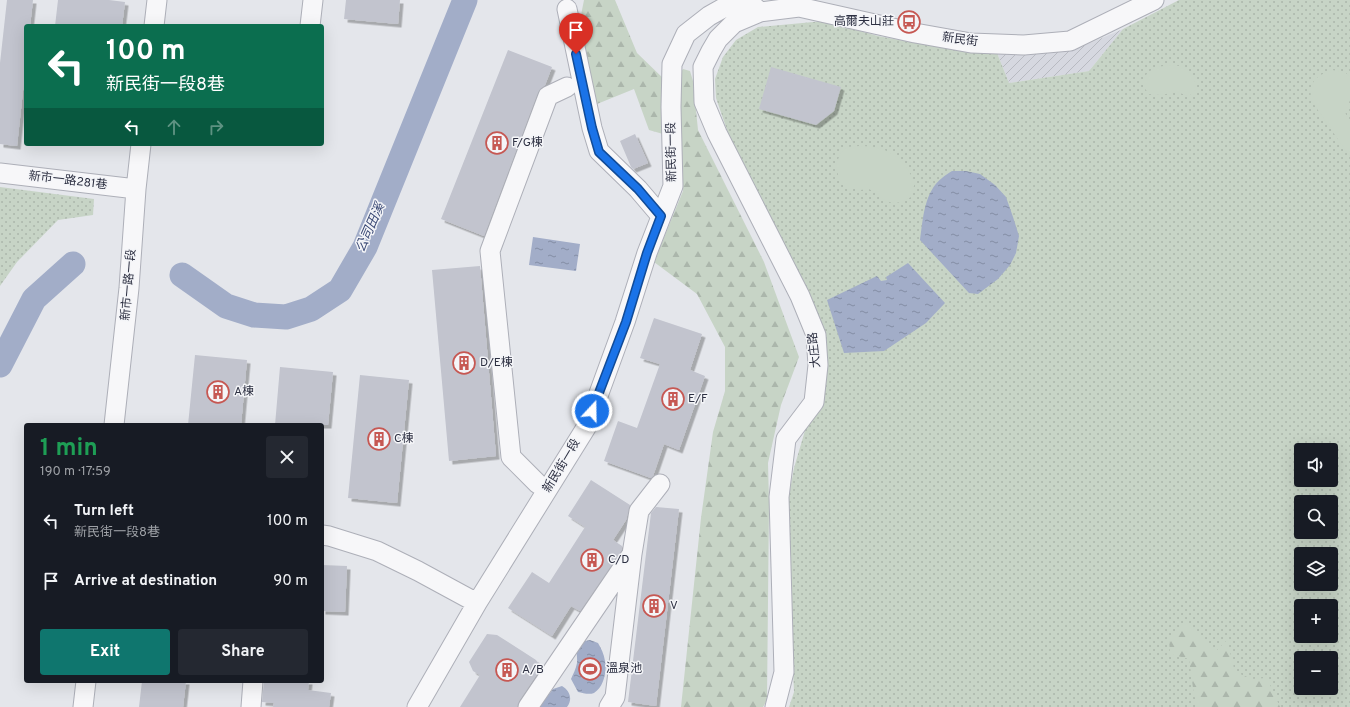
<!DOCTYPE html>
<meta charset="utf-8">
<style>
:root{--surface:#171b24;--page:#242831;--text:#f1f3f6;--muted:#9ea1a6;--accent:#0f766e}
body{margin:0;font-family:Overpass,"Noto Sans TC",sans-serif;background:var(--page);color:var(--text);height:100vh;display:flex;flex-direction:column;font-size:15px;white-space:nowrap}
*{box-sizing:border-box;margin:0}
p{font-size:13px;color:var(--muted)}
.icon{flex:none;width:22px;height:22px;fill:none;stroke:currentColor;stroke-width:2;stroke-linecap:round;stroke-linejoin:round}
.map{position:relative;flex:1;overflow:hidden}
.panel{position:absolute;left:24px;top:423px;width:300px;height:260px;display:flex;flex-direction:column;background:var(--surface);border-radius:4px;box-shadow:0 4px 16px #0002}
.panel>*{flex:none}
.banner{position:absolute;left:24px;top:24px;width:300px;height:122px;border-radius:4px;box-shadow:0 4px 16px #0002;background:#0b6e4f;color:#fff;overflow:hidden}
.fabs{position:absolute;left:1294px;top:443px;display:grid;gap:8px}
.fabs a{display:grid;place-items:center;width:44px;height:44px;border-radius:4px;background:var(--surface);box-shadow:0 4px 16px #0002;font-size:20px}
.pin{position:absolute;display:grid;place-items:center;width:34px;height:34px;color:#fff;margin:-41px -17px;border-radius:50% 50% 50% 0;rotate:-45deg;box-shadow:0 0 4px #0007}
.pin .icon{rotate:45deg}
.me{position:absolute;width:44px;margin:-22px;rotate:21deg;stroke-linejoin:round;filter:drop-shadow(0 0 3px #0008)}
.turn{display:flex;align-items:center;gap:14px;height:84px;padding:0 16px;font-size:18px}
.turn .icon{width:52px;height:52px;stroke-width:2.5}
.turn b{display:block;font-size:28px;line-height:34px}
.lanes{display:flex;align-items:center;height:38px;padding:0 16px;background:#0003;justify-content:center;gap:20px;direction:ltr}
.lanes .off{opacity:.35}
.round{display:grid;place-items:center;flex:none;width:42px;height:42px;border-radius:4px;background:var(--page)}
.overview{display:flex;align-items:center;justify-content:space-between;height:68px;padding:0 16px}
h1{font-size:24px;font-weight:700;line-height:30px;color:#1e9e55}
.primary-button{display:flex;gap:8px;margin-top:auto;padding:8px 16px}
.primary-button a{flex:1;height:46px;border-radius:4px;background:var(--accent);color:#fff;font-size:16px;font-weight:700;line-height:46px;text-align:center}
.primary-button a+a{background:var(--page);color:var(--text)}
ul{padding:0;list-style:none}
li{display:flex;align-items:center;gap:12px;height:60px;padding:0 16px}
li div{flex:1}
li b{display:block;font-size:15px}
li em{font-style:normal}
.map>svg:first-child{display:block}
.industrial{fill:url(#industrial-furrows)}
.grass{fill:url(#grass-dots);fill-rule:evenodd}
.forest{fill:url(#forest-firs)}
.pitch{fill:#c7d4c6}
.water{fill:url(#water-ripples)}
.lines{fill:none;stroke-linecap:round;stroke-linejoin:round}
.river{stroke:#a2adc8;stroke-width:25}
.building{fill:#c2c4ce;filter:url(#shadow)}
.minor-casing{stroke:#adafb8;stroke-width:21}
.minor{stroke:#f7f7f9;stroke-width:19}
.route-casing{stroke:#114b97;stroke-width:10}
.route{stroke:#1a73e8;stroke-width:7}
.labels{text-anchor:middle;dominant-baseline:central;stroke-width:3;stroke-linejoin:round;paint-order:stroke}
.poi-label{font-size:12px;fill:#2d3042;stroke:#f4f5f8;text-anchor:start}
.street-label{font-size:12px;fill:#2d3042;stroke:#f4f5f8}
.water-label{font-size:13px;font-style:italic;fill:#394874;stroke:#f4f5f8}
</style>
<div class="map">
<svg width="1350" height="707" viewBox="0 0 1350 707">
<defs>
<pattern id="industrial-furrows" width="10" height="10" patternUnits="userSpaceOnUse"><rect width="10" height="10" fill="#d6d8e0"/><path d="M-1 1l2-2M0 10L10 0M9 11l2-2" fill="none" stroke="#b8bac1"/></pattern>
<pattern id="grass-dots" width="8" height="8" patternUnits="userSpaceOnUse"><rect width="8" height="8" fill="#c7d4c6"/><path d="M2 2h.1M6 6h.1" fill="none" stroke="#abb6ab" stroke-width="1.8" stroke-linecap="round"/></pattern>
<pattern id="forest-firs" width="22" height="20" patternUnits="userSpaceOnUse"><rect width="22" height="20" fill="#c7d4c6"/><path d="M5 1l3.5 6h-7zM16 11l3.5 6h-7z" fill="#abb6ab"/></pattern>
<pattern id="water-ripples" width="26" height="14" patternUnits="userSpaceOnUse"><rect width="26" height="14" fill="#a2adc8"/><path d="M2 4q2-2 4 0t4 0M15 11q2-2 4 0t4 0" fill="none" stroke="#848da4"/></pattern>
<filter id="shadow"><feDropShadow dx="3.5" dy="3.5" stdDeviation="0" flood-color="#0004"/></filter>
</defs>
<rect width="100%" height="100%" fill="#e4e6eb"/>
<path class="industrial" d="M 1123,29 L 1089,71 L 1009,83 L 997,53 L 1076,49 Z"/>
<path class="grass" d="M 1179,0 L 1350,0 L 1350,707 L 789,707 L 794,692 L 786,512 L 794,468 L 806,427 L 822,334 L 806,287 L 751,181 L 728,133 L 716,98 L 715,79 L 723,57 L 736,40 L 758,27 L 824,21 L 878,36 L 926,45 L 997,53 L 1009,83 L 1089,71 L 1123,29 ZM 1301,450 L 1331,450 L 1331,480 L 1301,480 ZM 1301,502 L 1331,502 L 1331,532 L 1301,532 ZM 1301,554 L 1331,554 L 1331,584 L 1301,584 ZM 1301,606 L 1331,606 L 1331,636 L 1301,636 ZM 1301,658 L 1331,658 L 1331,688 L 1301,688 Z
M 0,187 L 94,199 L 93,215 L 58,220 L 17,262 L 0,286 Z"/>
<path class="forest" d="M 584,0 L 615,0 L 637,53 L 666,81 L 663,134 L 649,130 L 634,89 L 597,104 L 578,30 Z
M 683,69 L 690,71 L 693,81 L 698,130 L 764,262 L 799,357 L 781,405 L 768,463 L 769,502 L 767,700 L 763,707 L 681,707 L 701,518 L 713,432 L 725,391 L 725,347 L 697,294 L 654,262 L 683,191 L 678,77 Z
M 1186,624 L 1209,647 L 1216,651 L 1227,640 L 1235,672 L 1252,679 L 1267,678 L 1280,707 L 1198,707 L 1194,695 L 1189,659 L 1170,654 L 1169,638 Z"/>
<path class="pitch" d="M 1170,65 L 1180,66 L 1194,76 L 1196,88 L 1194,93 L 1188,96 L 1177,92 L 1160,95 L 1149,94 L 1143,86 L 1143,80 L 1148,72 L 1157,67 Z
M 1332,70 L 1345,72 L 1350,77 L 1350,100 L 1345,112 L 1348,119 L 1350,119 L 1350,157 L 1311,100 C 1309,81 1316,76 1332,70 Z
M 860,146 C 888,146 902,157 915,182 L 911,197 C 891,209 887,201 869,189 L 860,190 L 846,187 L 839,179 L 836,165 L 840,154 L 847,147 Z"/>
<path class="water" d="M 952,171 L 966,171 L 980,174 L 995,185 L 1006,197 L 1013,217 L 1019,236 L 1016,253 L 1010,265 L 998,279 L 978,294 L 969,293 L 920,240 C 923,219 924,192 942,178 C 945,175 949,173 952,171 Z
M 533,237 L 580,244 L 576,271 L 529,265 Z
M 908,263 L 945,303 L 926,323 L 884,351 L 844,353 L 827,300 L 877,276 L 881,281 L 887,280 L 886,277 Z
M 590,640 L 598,643 C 601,648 604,654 605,661 C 607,671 604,687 594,693 C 589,695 583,693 578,692 L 571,679 C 573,674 576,669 577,663 C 578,650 571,643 590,640 Z
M 562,686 C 570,691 573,699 567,707 L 539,707 L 553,689 Z"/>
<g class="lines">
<path class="river" d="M 182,275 L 226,306 L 254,315 L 286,317 L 311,309 L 340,290 L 365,247 L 465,0
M 0,365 L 34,299 L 73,264"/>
</g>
<path class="building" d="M 7,0 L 33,0 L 30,26 L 26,26 L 26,63 L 17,146 L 0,144 L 0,63 Z
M 58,0 L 109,0 L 125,2 L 122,26 L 55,26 Z
M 346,0 L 400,0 L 398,24 L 344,19 Z
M 508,50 L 552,67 L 545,85 L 538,92 L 484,236 L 441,219 Z
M 771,67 L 841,87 L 834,111 L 816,125 L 759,109 Z
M 635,134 L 648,163 L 633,169 L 631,167 L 620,141 Z
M 480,266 L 496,456 L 449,461 L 432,270 Z
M 654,318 L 702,334 L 690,370 L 705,376 L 679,450 L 664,444 L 653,476 L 651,478 L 604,461 L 618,421 L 637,428 L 660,364 L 640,358 Z
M 195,355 L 247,360 L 241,425 L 188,425 Z
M 280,367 L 333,372 L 328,425 L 275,425 Z
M 360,375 L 409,380 L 397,503 L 348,498 Z
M 591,480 L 630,505 L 626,520 L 613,540 L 622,546 L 622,550 L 580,611 L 571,606 L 552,636 L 508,608 L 532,572 L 549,583 L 585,527 L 568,516 Z
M 656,507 L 679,509 L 656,706 L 628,702 L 651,513 Z
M 322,565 L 347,566 L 345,612 L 322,611 Z
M 487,634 L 497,635 L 536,660 L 541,668 L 519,701 L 517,707 L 460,707 L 480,675 L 473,671 L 469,662 Z
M 142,681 L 186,681 L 183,707 L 139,707 Z
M 264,681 L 309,681 L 308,690 L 331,693 L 329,707 L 273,707 L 274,703 L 262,702 Z"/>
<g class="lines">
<g class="minor-casing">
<path id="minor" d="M 567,9 L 592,128 L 599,151 L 638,189 L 661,216
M 154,26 L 157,0
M 310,26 L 313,0
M 0,173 L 136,189
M 114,425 L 129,288 L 136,189 L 141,144
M 538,484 L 511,457 L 490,251 L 548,96 L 567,87
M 322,535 L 329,536 L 377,551 L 418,571 L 477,603
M 632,554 L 639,511 L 660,484
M 83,707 L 86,681
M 251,707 L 253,681
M 417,707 L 477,603 L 587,426 L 625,322 L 647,253 L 673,186 L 671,107 L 672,64 L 686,34 L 709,16 L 732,3 L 748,1 L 760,12
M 528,707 L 615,579 L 632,554 L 615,697 L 609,707
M 775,707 L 784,672 L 779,497 L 783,464 L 786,439 L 814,402 L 818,365 L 816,335 L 800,296 L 717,133 L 704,102 L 703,67 L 711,51 L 718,39 L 734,23 L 760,12 L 799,7 L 915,33 L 971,43 L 1024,45 L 1070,41 L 1154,0"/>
</g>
<use href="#minor" class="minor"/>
</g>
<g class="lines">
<g class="route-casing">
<path id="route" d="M 576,54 L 592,128 L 599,152 L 638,189 L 661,216 L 647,253 L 626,322 L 592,411"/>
</g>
<use href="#route" class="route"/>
</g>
<defs>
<g id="bus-ring" transform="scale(1.15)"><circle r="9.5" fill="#f4f5f8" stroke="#c65853" stroke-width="1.5"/><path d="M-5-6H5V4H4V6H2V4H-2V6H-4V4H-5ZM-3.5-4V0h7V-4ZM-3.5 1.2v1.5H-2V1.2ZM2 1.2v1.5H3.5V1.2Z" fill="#c65853"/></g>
<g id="building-ring" transform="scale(1.15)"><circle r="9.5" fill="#f4f5f8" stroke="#c65853" stroke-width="1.5"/><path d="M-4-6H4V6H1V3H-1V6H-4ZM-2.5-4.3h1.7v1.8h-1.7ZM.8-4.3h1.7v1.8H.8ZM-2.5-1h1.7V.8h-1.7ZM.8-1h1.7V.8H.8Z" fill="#c65853"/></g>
<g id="stadium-ring" transform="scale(1.15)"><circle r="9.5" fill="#f4f5f8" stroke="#c65853" stroke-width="1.5"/><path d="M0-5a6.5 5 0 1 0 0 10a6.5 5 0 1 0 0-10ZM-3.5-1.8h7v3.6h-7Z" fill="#c65853"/></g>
</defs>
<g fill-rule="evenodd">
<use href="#bus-ring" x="909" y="22"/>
<use href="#building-ring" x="497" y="143"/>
<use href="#building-ring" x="464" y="363"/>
<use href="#building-ring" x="218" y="392"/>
<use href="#building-ring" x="673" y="399"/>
<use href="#building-ring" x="379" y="439"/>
<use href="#building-ring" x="592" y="560"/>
<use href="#building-ring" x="654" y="606"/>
<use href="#stadium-ring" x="590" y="669"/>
<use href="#building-ring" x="507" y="670"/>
</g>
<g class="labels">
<g class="poi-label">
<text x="894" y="22" text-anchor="end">高爾夫山莊</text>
<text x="512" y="143">F/G棟</text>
<text x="480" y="363">D/E棟</text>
<text x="234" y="392">A棟</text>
<text x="688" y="399">E/F</text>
<text x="394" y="439">C棟</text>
<text x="608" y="560">C/D</text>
<text x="670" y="606">V</text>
<text x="606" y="669">溫泉池</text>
<text x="522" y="670">A/B</text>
</g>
<g class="street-label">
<text transform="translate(960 40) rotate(8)">新民街</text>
<text transform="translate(672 152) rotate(-91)">新民街一段</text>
<text transform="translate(68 181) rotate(7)">新市一路281巷</text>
<text transform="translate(129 285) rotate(-85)">新市一路一段</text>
<text transform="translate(815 350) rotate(-96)">大庄路</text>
<text transform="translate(562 466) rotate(-59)">新民街一段</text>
</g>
<g class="water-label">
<text transform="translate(371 228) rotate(-66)">公司田溪</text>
</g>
</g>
</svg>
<div class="fabs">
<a><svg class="icon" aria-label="sound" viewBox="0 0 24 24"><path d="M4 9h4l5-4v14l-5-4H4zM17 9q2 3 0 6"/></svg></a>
<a><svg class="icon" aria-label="search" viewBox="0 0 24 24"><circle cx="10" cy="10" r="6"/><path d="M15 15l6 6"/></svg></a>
<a><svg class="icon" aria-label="layers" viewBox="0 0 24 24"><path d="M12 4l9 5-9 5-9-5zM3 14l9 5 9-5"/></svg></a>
<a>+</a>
<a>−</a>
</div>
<div class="pin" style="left:576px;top:54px;background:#d93025"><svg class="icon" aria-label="arrive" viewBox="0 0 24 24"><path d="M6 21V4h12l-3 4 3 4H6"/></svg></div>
<svg class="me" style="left:592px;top:411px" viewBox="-20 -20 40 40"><circle r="17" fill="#1a73e8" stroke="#fff" stroke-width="3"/><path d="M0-11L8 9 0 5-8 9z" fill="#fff"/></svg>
<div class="banner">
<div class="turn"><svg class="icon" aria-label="left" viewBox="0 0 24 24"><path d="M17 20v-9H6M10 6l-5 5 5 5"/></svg><div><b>100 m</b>新民街一段8巷</div></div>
<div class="lanes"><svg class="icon" aria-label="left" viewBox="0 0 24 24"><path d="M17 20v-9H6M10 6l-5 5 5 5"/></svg><svg class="icon off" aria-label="ahead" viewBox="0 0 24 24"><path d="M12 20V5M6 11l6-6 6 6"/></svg><svg class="icon off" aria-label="right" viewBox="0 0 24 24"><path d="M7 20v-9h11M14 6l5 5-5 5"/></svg></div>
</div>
<section class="panel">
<div class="overview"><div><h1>1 min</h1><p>190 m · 17:59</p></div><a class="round"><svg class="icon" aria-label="close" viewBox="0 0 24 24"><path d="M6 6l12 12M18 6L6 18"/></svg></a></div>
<ul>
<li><svg class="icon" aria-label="left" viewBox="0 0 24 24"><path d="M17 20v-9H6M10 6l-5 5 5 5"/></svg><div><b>Turn left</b><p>新民街一段8巷</p></div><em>100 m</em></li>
<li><svg class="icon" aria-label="arrive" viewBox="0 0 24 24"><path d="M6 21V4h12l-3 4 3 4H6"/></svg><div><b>Arrive at destination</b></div><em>90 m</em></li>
</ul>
<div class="primary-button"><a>Exit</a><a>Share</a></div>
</section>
</div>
